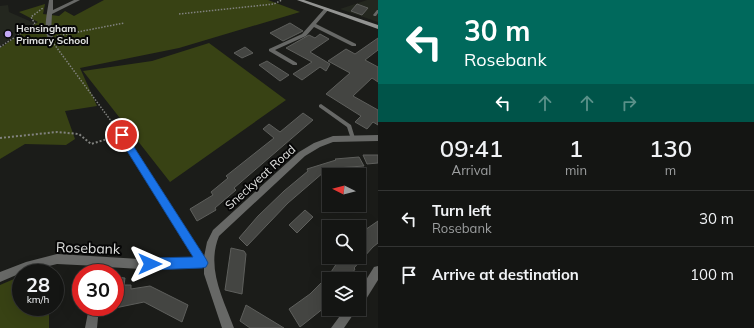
<!DOCTYPE html>
<style>
:root{--surface:#141513;--page:#1d1e1c;--text:#f1f3f6;--muted:#9d9fa0;--line:#333433}
body{margin:0;font-family:Mulish,sans-serif;background:var(--page);color:var(--text);height:100vh;display:flex;flex-direction:column;font-size:15px;white-space:nowrap}
*{box-sizing:border-box;margin:0}
p{font-size:13px;color:var(--muted)}
.icon{flex:none;width:22px;height:22px;fill:none;stroke:currentColor;stroke-width:2;stroke-linecap:round;stroke-linejoin:round}
.map{position:relative;flex:1;overflow:hidden}
.details{display:flex;flex-direction:column;background:var(--surface);width:376px}
.details>*{flex:none}
.hud{background:#00695c;color:#fff;overflow:hidden}
.needle{width:26px;rotate:276deg}
.fabs{position:absolute;left:322px;top:168px;display:grid;gap:8px}
.fabs a{display:grid;place-items:center;width:44px;height:44px;border-radius:0px;background:var(--surface);box-shadow:0 4px 16px #0002,0 0 0 1px var(--line);font-size:20px}
.speed{position:absolute;left:12px;top:264px;display:flex;gap:8px;font-size:20px;font-weight:700;text-align:center}
.speed>*{display:grid;place-content:center;width:52px;height:52px;border-radius:50%;background:var(--surface);box-shadow:0 4px 16px #0002,0 0 0 1px var(--line);line-height:1}
.speed small{font-size:10px;font-weight:400}
.speed .limit{border:6px solid #d22;background:#fff;color:#111}
.pin{position:absolute;display:grid;place-items:center;width:34px;height:34px;color:#fff;margin:-17px;border:2px solid #fff;border-radius:50%;box-shadow:0 1px 4px #0007}
.me{position:absolute;width:44px;margin:-22px;rotate:90deg;stroke-linejoin:round;filter:drop-shadow(0 0 3px #0008)}
.turn{display:flex;align-items:center;gap:14px;height:84px;padding:0 20px;font-size:18px}
.turn .icon{width:52px;height:52px;stroke-width:2.5}
.turn b{display:block;font-size:28px;line-height:34px}
.lanes{display:flex;align-items:center;height:38px;padding:0 20px;background:#0003;justify-content:center;gap:20px;direction:ltr}
.lanes .off{opacity:.35}
.eta{display:flex;justify-content:space-evenly;align-items:center;height:68px;text-align:center}
.eta b{font-size:24px;font-weight:600;line-height:28px}
ul{padding:0;list-style:none}
li{display:flex;align-items:center;gap:12px;height:56px;padding:0 20px;border-top:1px solid var(--line)}
li div{flex:1}
li b{display:block;font-size:15px}
li em{font-style:normal}
main{display:flex;flex:1;min-height:0}
.map>svg:first-child{display:block}
.built{fill:#24271f}
.green{fill:#384214}
.building{fill:#444542;stroke:#5e5f5c}
.lines{fill:none;stroke-linecap:round;stroke-linejoin:round}
.path-far1{stroke:#81827f;stroke-width:1.5;stroke-dasharray:1.5 1.5;stroke-linecap:butt}
.path{stroke:#81827f;stroke-width:2;stroke-dasharray:2 2;stroke-linecap:butt}
.lane{fill:#676866;fill-rule:evenodd}
.street{fill:#676866;fill-rule:evenodd}
.secondary{fill:#939492;fill-rule:evenodd}
.route{fill:#1a73e8;stroke:#114b97}
.poi-dot{fill:#c2a8f3;stroke:#060606;stroke-width:1.5}
.labels{text-anchor:middle;dominant-baseline:central;stroke-width:4;stroke-linejoin:round;paint-order:stroke}
.far-poi-label{font-size:10px;font-weight:bold;fill:#e1e2e0;stroke:#060606;text-anchor:start}
.street-label{font-size:12px;fill:#e1e2e0;stroke:#060606}
.near-street-label{font-size:14px;fill:#e1e2e0;stroke:#060606}
</style>
<main>
<div class="map">
<svg width="378" height="328" viewBox="0 0 378 328">
<rect width="100%" height="100%" fill="#1b1c19"/>
<path class="built" d="M 367,0 L 378,0 L 378,22 L 340,9 Z
M 8,5 L 9,12 L 34,23 L 0,46 L 0,6 Z"/>
<path class="green" d="M 104,0 L 268,0 L 300,12 L 179,48 L 80,68 L 97,106 L 65,111 L 75,139 L 66,145 L 25,144 L 0,159 L 0,48 L 38,22 L 19,12 L 45,4 L 43,14 L 59,16 L 65,11 L 74,16 Z
M 209,43 L 286,100 L 170,182 L 83,71 L 152,61 Z
M 21,276 L 21,307 L 49,307 L 49,328 L 0,328 L 0,285 Z"/>
<path class="building" d="M 357,4 L 368,8 L 362,15 L 351,11 Z
M 290,23 L 303,31 L 283,41 L 270,33 Z
M 320,34 L 329,39 L 310,52 L 330,64 L 326,71 L 320,67 L 302,80 L 293,74 L 312,62 L 286,48 L 309,35 L 315,38 Z
M 378,38 L 378,50 L 365,60 L 378,67 L 378,82 L 372,78 L 353,96 L 378,110 L 378,125 L 373,122 L 367,129 L 355,122 L 361,116 L 326,94 L 350,73 L 328,61 L 346,49 L 355,54 Z
M 245,47 L 253,53 L 242,58 L 234,53 Z
M 267,61 L 289,75 L 280,81 L 259,65 Z
M 303,113 L 313,120 L 234,188 L 236,190 L 215,208 L 216,210 L 197,221 L 190,209 L 213,195 L 211,192 L 228,178 L 226,176 L 274,138 L 263,129 L 269,124 L 280,132 Z
M 363,155 L 378,155 L 378,163 L 367,164 Z
M 359,157 L 364,166 L 336,168 L 341,175 L 326,175 L 324,172 L 288,203 L 247,246 L 239,238 L 258,216 L 284,191 L 308,171 L 307,169 L 336,160 L 335,159 Z
M 305,210 L 313,217 L 297,233 L 289,225 Z
M 378,221 L 378,243 L 373,247 L 354,268 L 355,269 L 349,279 L 329,279 L 329,304 L 300,327 L 289,309 L 310,294 L 329,275 L 341,257 L 359,257 L 359,234 Z
M 231,248 L 244,251 L 246,254 L 242,294 L 225,290 Z
M 115,277 L 125,278 L 124,285 L 131,285 L 131,289 L 150,286 L 188,305 L 182,322 L 144,302 L 115,308 Z
M 246,305 L 284,328 L 250,328 L 240,321 Z"/>
<g class="lines">
<path class="path-far1" d="M 179,14 L 274,4 L 282,0
M 57,36 L 124,23
M 54,44 L 117,129
M 0,47 L 35,24 L 31,17 L 43,8"/>
<path class="path" d="M 0,138 L 57,132 L 79,134 L 91,144 L 114,137"/>
<path class="lane" d="M 377,10 L 378,10 L 378,13 L 376,16 L 374,16 L 373,15 Z
M 321,104 L 351,125 L 355,138 L 355,139 L 351,139 L 347,127 L 319,107 L 319,105 Z"/>
<path class="street" d="M 49,0 L 53,0 L 53,10 L 74,0 L 80,0 L 52,14 L 51,32 L 54,39 L 51,41 C 41,35 48,10 49,0 Z
M 325,8 L 329,9 L 316,24 L 356,44 L 356,46 L 352,46 L 314,27 L 306,36 L 275,50 L 297,63 L 297,65 L 293,65 L 269,51 L 269,49 L 302,34 Z
M 122,132 L 125,133 L 204,257 L 207,242 L 213,230 L 299,152 L 314,143 L 333,136 L 378,135 L 378,141 L 333,142 L 320,147 L 305,156 L 219,236 C 206,268 223,298 234,328 L 222,328 L 204,274 L 204,267 L 140,269 L 107,267 L 106,273 L 96,273 L 97,266 L 57,264 L 21,273 L 0,282 L 0,272 L 26,262 L 57,254 L 140,259 L 193,257 L 119,137 L 118,135 L 119,133 Z
M 378,266 L 378,280 L 363,304 L 359,305 L 359,291 L 374,267 Z
M 89,307 L 99,307 L 97,328 L 85,328 Z
M 345,309 L 357,309 L 344,328 L 331,328 Z"/>
<path class="secondary" d="M 297,0 L 304,0 L 378,25 L 378,29 Z"/>
</g>
<path class="route" d="M 122,132 L 125,133 L 206,259 L 208,263 L 206,267 L 202,268 L 150,270 L 146,268 L 145,264 L 146,260 L 150,258 L 193,257 L 119,138 L 118,135 Z"/>
<circle class="poi-dot" cx="8" cy="34" r="4"/>
<g class="labels">
<g class="far-poi-label">
<text x="16" y="28">Hensingham<tspan x="16" dy="12">Primary School</tspan></text>
</g>
<g class="street-label">
<text transform="translate(260 177) rotate(-42)">Sneckyeat Road</text>
</g>
<g class="near-street-label">
<text transform="translate(88 248) rotate(2)">Rosebank</text>
</g>
</g>
</svg>
<div class="fabs">
<a><svg class="needle" viewBox="-14 -14 28 28"><path d="M0-13l5 13h-10z" fill="#e53935"/><path d="M0 13l5-13h-10z" fill="#9d9fa0"/></svg></a>
<a><svg class="icon" aria-label="search" viewBox="0 0 24 24"><circle cx="10" cy="10" r="6"/><path d="M15 15l6 6"/></svg></a>
<a><svg class="icon" aria-label="layers" viewBox="0 0 24 24"><path d="M12 4l9 5-9 5-9-5zM3 14l9 5 9-5"/></svg></a>
</div>
<div class="speed"><div>28<small>km/h</small></div><div class="limit">30</div></div>
<div class="pin" style="left:122px;top:135px;background:#d93025"><svg class="icon" aria-label="arrive" viewBox="0 0 24 24"><path d="M6 21V4h12l-3 4 3 4H6"/></svg></div>
<svg class="me" style="left:150px;top:264px" viewBox="-20 -20 40 40"><path d="M0-17L14 15 0 8-14 15z" fill="#1a73e8" stroke="#fff" stroke-width="4"/></svg>
</div>
<section class="details">
<div class="hud">
<div class="turn"><svg class="icon" aria-label="left" viewBox="0 0 24 24"><path d="M17 20v-9H6M10 6l-5 5 5 5"/></svg><div><b>30 m</b>Rosebank</div></div>
<div class="lanes"><svg class="icon" aria-label="left" viewBox="0 0 24 24"><path d="M17 20v-9H6M10 6l-5 5 5 5"/></svg><svg class="icon off" aria-label="ahead" viewBox="0 0 24 24"><path d="M12 20V5M6 11l6-6 6 6"/></svg><svg class="icon off" aria-label="ahead" viewBox="0 0 24 24"><path d="M12 20V5M6 11l6-6 6 6"/></svg><svg class="icon off" aria-label="right" viewBox="0 0 24 24"><path d="M7 20v-9h11M14 6l5 5-5 5"/></svg></div>
</div>
<div class="eta">
<div><b>09:41</b><p>Arrival</p></div>
<div><b>1</b><p>min</p></div>
<div><b>130</b><p>m</p></div>
</div>
<ul>
<li><svg class="icon" aria-label="left" viewBox="0 0 24 24"><path d="M17 20v-9H6M10 6l-5 5 5 5"/></svg><div><b>Turn left</b><p>Rosebank</p></div><em>30 m</em></li>
<li><svg class="icon" aria-label="arrive" viewBox="0 0 24 24"><path d="M6 21V4h12l-3 4 3 4H6"/></svg><div><b>Arrive at destination</b></div><em>100 m</em></li>
</ul>
</section>
</main>
